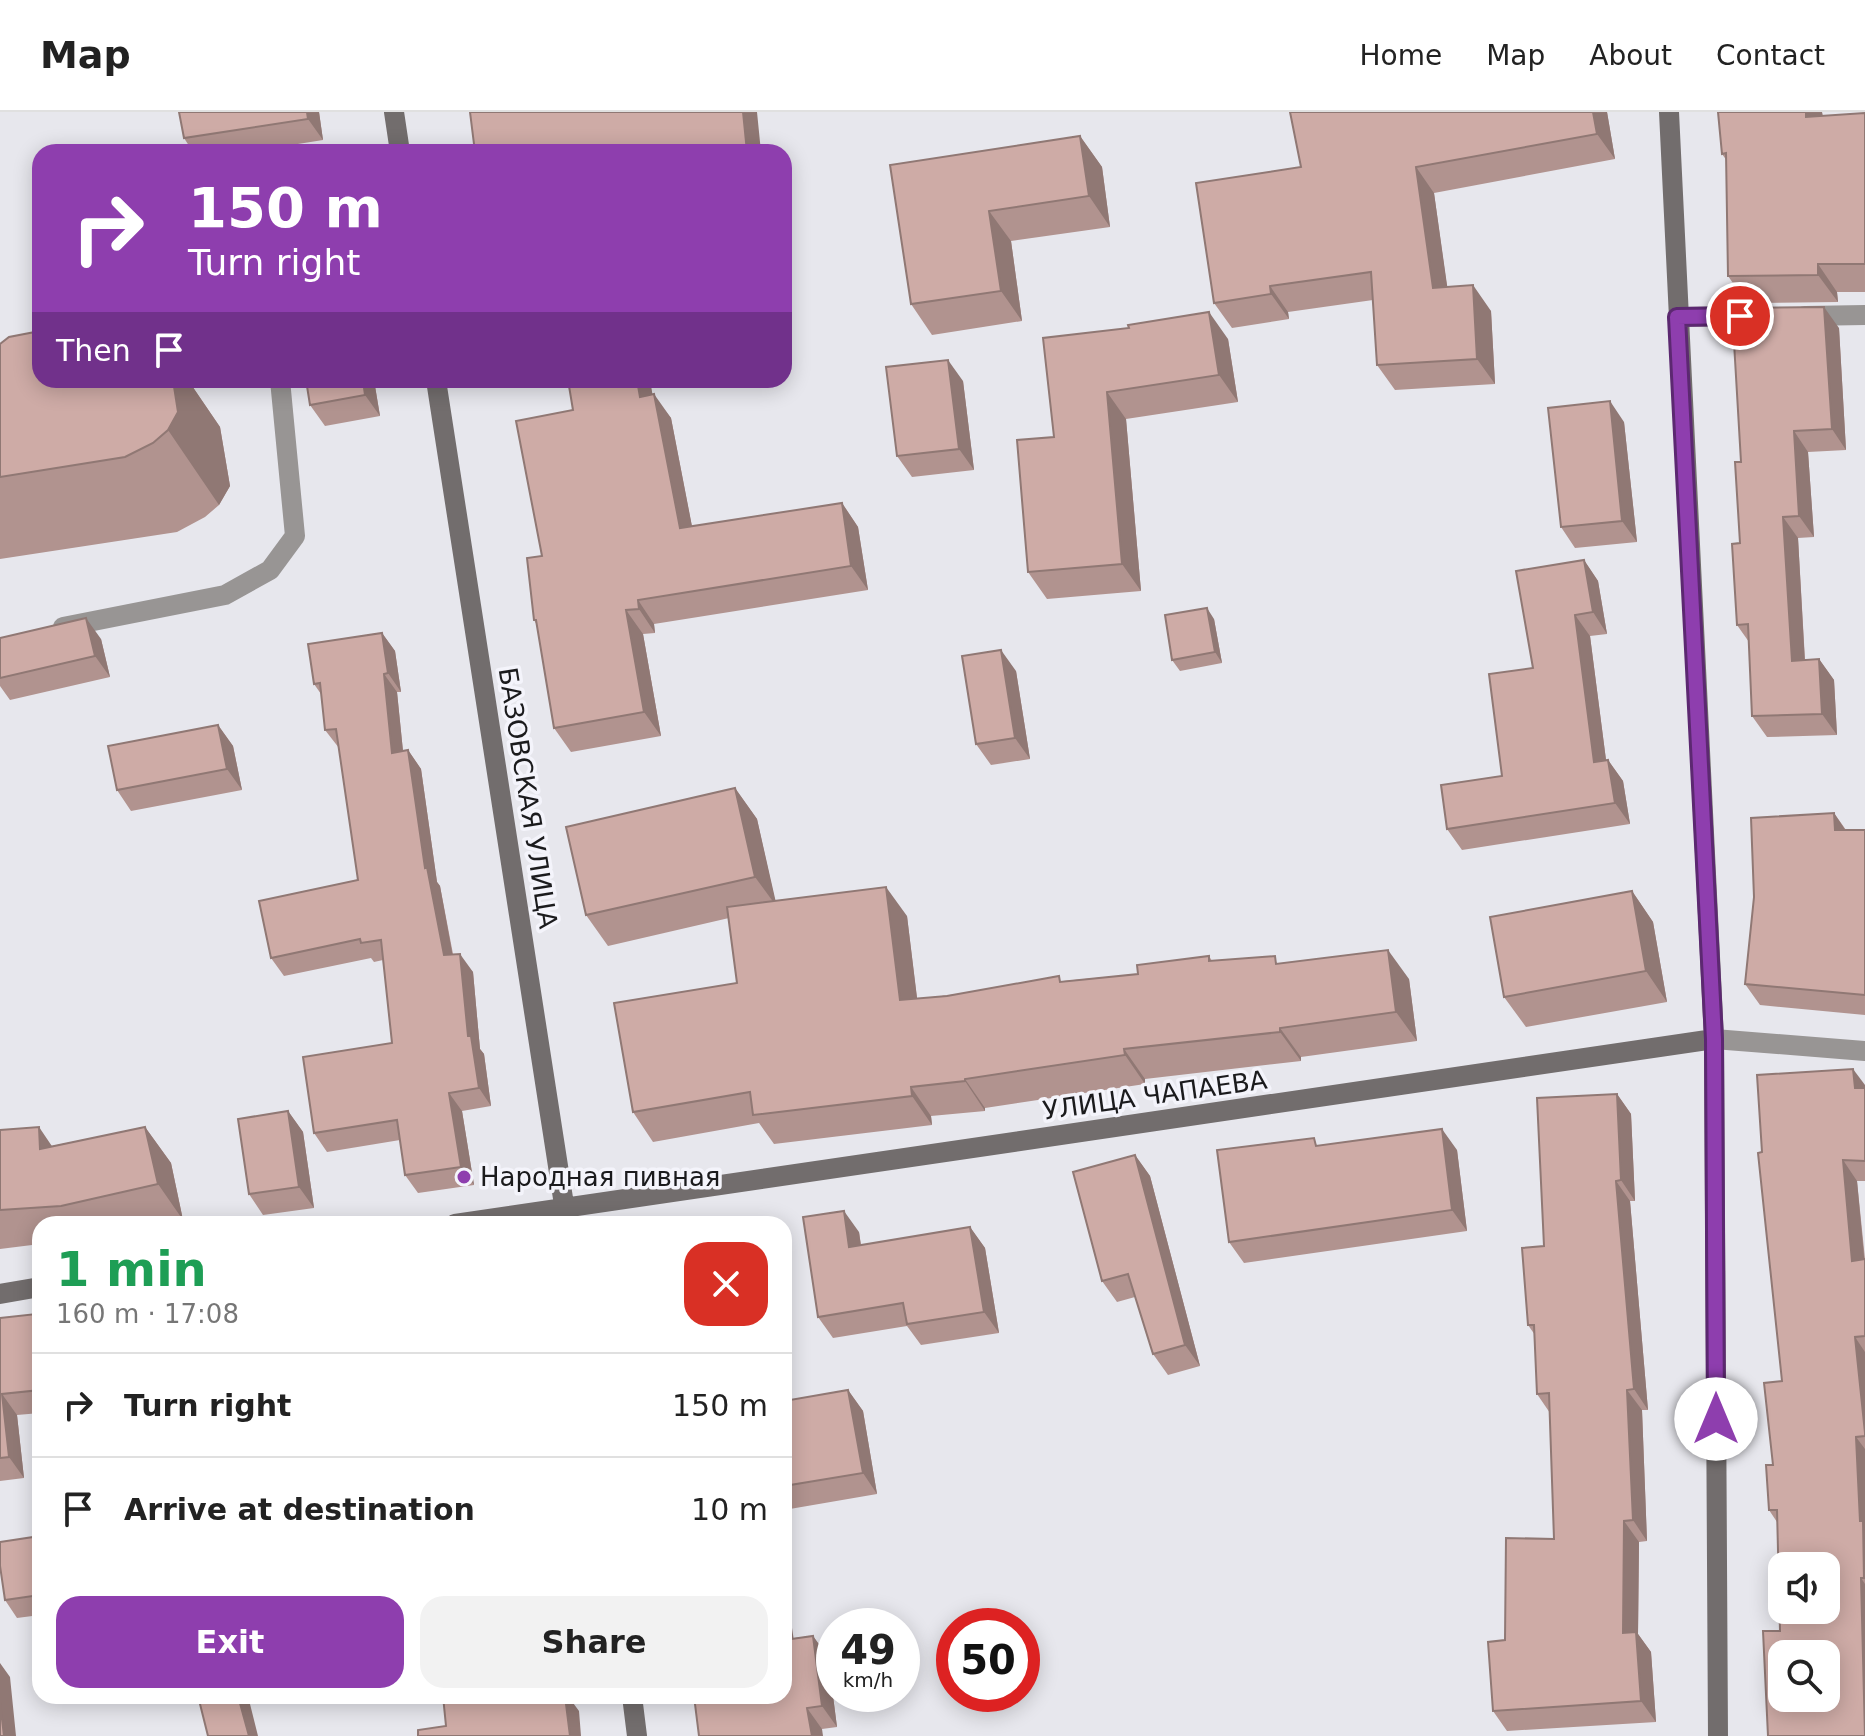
<!DOCTYPE html>
<meta charset="utf-8">
<style>
:root{--surface:#fff;--page:#f2f2f2;--text:#222;--muted:#767676;--line:#e0e0e0;--accent:#8e3eae}
body{margin:0;font-family:"DejaVu Sans",sans-serif;background:var(--page);color:var(--text);height:100vh;display:flex;flex-direction:column;font-size:30px;white-space:nowrap}
*{box-sizing:border-box;margin:0}
p{font-size:26px;color:var(--muted)}
.icon{flex:none;width:44px;height:44px;fill:none;stroke:currentColor;stroke-width:2;stroke-linecap:round;stroke-linejoin:round}
.map{position:relative;flex:1;overflow:hidden}
.panel{position:absolute;left:32px;top:1104px;width:760px;height:488px;display:flex;flex-direction:column;background:var(--surface);border-radius:24px;box-shadow:0 4px 20px #0003}
.panel>*{flex:none}
.hud{position:absolute;left:32px;top:32px;width:760px;height:244px;border-radius:24px;box-shadow:0 4px 20px #0003;background:#8e3eae;color:#fff;overflow:hidden}
.controls{position:absolute;left:1768px;top:1440px;display:grid;gap:16px}
.controls a{display:grid;place-items:center;width:72px;height:72px;border-radius:16px;background:var(--surface);box-shadow:0 4px 20px #0003;font-size:40px}
.speed{position:absolute;left:816px;top:1496px;display:flex;gap:16px;font-size:40px;font-weight:700;text-align:center}
.speed>*{display:grid;place-content:center;width:104px;height:104px;border-radius:50%;background:var(--surface);box-shadow:0 4px 20px #0003;line-height:1}
.speed small{font-size:20px;font-weight:400}
.speed .limit{border:12px solid #d22;background:#fff;color:#111}
.pin{position:absolute;display:grid;place-items:center;width:68px;height:68px;color:#fff;margin:-34px;border:4px solid #fff;border-radius:50%;box-shadow:0 2px 8px #0007}
.me{position:absolute;width:88px;margin:-44px;rotate:0deg;stroke-linejoin:round;filter:drop-shadow(0 0 6px #0008)}
.turn{display:flex;align-items:center;gap:28px;height:168px;padding:0 24px;font-size:36px}
.turn .icon{width:104px;height:104px;stroke-width:2.5}
.turn b{display:block;font-size:56px;line-height:68px}
.then{display:flex;align-items:center;height:76px;padding:0 24px;background:#0003;gap:16px;font-size:30px}
.round{display:grid;place-items:center;flex:none;width:84px;height:84px;border-radius:24px;background:var(--page)}
.overview{display:flex;align-items:center;justify-content:space-between;height:136px;padding:0 24px}
h1{font-size:48px;font-weight:800;line-height:60px;color:#1e9e55}
.cta{display:flex;gap:16px;margin-top:auto;padding:16px 24px}
.cta a{flex:1;height:92px;border-radius:24px;background:var(--accent);color:#fff;font-size:32px;font-weight:800;line-height:92px;text-align:center}
.cta a+a{background:var(--page);color:var(--text)}
ul{padding:0;list-style:none}
li{display:flex;align-items:center;gap:24px;height:104px;padding:0 24px;border-top:2px solid var(--line)}
li div{flex:1}
li b{display:block;font-size:30px}
li em{font-style:normal}
header{display:flex;align-items:center;gap:48px;box-sizing:border-box;height:112px;padding:0 40px;background:var(--surface);border-bottom:2px solid var(--line)}
header strong{font-size:38px}
nav{display:flex;gap:44px;margin-inline-start:auto;font-size:28px}
.map>svg:first-child{display:block}
.lines{fill:none;stroke-linecap:round;stroke-linejoin:round}
.lane{stroke:#989594;stroke-width:20}
.street{stroke:#989594;stroke-width:20}
.secondary{stroke:#726d6d;stroke-width:20}
.wall{fill:#b1938f}
.shaded-wall{fill:#907874}
.building{fill:#ceaba6;stroke:#907874;stroke-width:2;fill-rule:evenodd}
.route-casing{stroke:#5c2871;stroke-width:20}
.route{stroke:#8e3eae;stroke-width:14}
.poi-dot{fill:#8e3eae;stroke:#f4f4fb;stroke-width:3}
.labels{text-anchor:middle;dominant-baseline:central;stroke-width:7;stroke-linejoin:round;paint-order:stroke}
.street-label{font-size:26px;fill:#1b1b1d;stroke:#f4f4fb}
.poi-label{font-size:26px;fill:#1b1b1d;stroke:#f4f4fb;text-anchor:start}
</style>
<header>
<strong>Map</strong>
<nav><a>Home</a><a>Map</a><a>About</a><a>Contact</a></nav>
</header>
<div class="map">
<svg width="1865" height="1624" viewBox="0 0 1865 1624">
<rect width="100%" height="100%" fill="#e7e7ed"/>
<g class="lines">
<path class="lane" d="M 1805,204 L 1865,203
M 1677,205 L 1757,204
M 63,515 L 225,483 L 270,458 L 295,424 L 280,268"/>
<path class="street" d="M 1714,927 L 1865,939"/>
<path class="secondary" d="M 394,0 L 400,40
M 1669,0 L 1714,927 L 1718,1624
M 436,268 L 567,1112
M 455,1112 L 1714,927
M 0,1182 L 40,1175
M 632,1584 L 637,1624"/>
</g>
<path class="wall" d="M 319,0 L 323,28 L 247,40 L 193,40 L 184,26 Z
M 1290,0 L 1607,0 L 1615,47 L 1434,81 L 1447,175 L 1491,199 L 1495,272 L 1395,278 L 1377,253 L 1373,188 L 1288,200 L 1289,207 L 1232,216 L 1214,191 L 1301,55 Z
M 1718,0 L 1822,0 L 1823,4 L 1865,1 L 1865,180 L 1837,180 L 1838,190 L 1747,191 L 1728,164 L 1727,49 L 1722,42 Z
M 1080,24 L 1102,55 L 1110,115 L 1011,129 L 1022,209 L 932,223 L 911,192 L 890,53 Z
M 1129,216 L 1228,227 L 1238,290 L 1126,307 L 1141,479 L 1047,487 L 1028,460 L 1054,325 Z
M 1839,216 L 1846,338 L 1808,340 L 1814,425 L 1798,426 L 1805,548 L 1819,547 L 1834,568 L 1837,623 L 1767,625 L 1752,604 L 1749,530 L 1737,513 L 1740,431 L 1741,350 Z
M 0,232 L 40,268 L 188,268 L 220,315 L 230,374 L 219,393 L 205,405 L 177,420 L 0,447 Z
M 374,268 L 380,304 L 325,314 L 310,293 Z
M 568,268 L 650,268 L 652,283 L 671,306 L 692,415 L 842,391 L 858,415 L 868,478 L 654,512 L 655,521 L 643,522 L 661,624 L 571,640 L 554,616 L 537,513 L 534,508 L 573,298 Z
M 963,269 L 974,358 L 912,365 L 897,344 Z
M 1624,310 L 1637,430 L 1575,436 L 1561,415 Z
M 1584,448 L 1598,469 L 1607,522 L 1590,524 L 1606,648 L 1608,648 L 1623,669 L 1630,712 L 1462,738 L 1447,717 L 1502,664 L 1533,556 Z
M 1214,507 L 1222,551 L 1180,559 L 1172,548 Z
M 382,521 L 395,539 L 401,580 L 397,580 L 403,639 L 408,638 L 421,657 L 437,770 L 440,774 L 453,842 L 473,860 L 480,937 L 484,942 L 491,994 L 462,999 L 474,1073 L 418,1081 L 405,1063 L 400,1028 L 327,1040 L 314,1021 L 392,931 L 383,848 L 374,850 L 371,846 L 284,864 L 271,846 L 358,768 L 339,636 L 325,618 L 321,582 L 314,572 Z
M 0,526 L 101,527 L 110,565 L 10,588 L 0,574 Z
M 1016,559 L 1030,647 L 991,653 L 976,632 Z
M 218,613 L 233,634 L 242,678 L 131,699 L 117,678 Z
M 735,676 L 757,707 L 775,789 L 907,804 L 917,887 L 1063,869 L 1138,862 L 1209,844 L 1212,849 L 1280,852 L 1409,867 L 1417,929 L 1301,945 L 1301,949 L 1145,967 L 1145,972 L 985,996 L 985,999 L 931,1004 L 932,1013 L 774,1032 L 759,1011 L 653,1030 L 633,1000 L 737,871 L 729,806 L 608,834 L 586,803 Z
M 1834,701 L 1846,718 L 1865,718 L 1865,903 L 1760,893 L 1745,872 Z
M 1632,779 L 1653,810 L 1667,890 L 1526,915 L 1504,885 Z
M 1865,973 L 1865,1069 L 1857,1069 L 1865,1147 L 1865,1624 L 1780,1519 L 1777,1410 L 1769,1398 L 1782,1269 L 1762,1040 Z
M 1617,982 L 1631,1002 L 1635,1089 L 1630,1089 L 1648,1298 L 1642,1298 L 1647,1429 L 1639,1430 L 1638,1522 L 1651,1540 L 1656,1610 L 1507,1619 L 1493,1599 L 1505,1528 L 1554,1427 L 1550,1301 L 1537,1282 L 1535,1223 L 1528,1213 L 1544,1134 Z
M 288,999 L 303,1020 L 314,1096 L 263,1103 L 249,1082 Z
M 145,1015 L 171,1051 L 183,1108 L 167,1112 L 40,1112 L 40,1132 L 0,1137 L 0,1018 L 52,1034 Z
M 1320,1033 L 1457,1038 L 1467,1119 L 1244,1151 L 1229,1130 Z
M 1135,1043 L 1150,1064 L 1200,1254 L 1168,1263 L 1153,1242 L 1135,1185 L 1117,1190 L 1102,1169 Z
M 970,1115 L 985,1136 L 999,1221 L 921,1233 L 907,1214 L 833,1226 L 818,1205 L 859,1120 L 861,1133 Z
M 0,1206 L 40,1208 L 40,1301 L 17,1303 L 24,1366 L 0,1369 Z
M 848,1278 L 863,1299 L 877,1382 L 784,1398 L 784,1289 Z
M 40,1424 L 40,1503 L 17,1506 L 5,1488 Z
M 813,1524 L 828,1545 L 837,1615 L 822,1617 L 694,1584 L 794,1526 Z"/>
<path class="shaded-wall" d="M 307,0 L 319,0 L 323,28 L 308,7 Z
M 743,0 L 757,0 L 761,40 L 747,40 Z
M 1593,0 L 1607,0 L 1615,47 L 1597,22 Z
M 1806,0 L 1822,0 L 1825,32 L 1806,5 Z
M 1080,24 L 1102,55 L 1110,115 L 1089,84 Z
M 1416,55 L 1434,81 L 1451,201 L 1433,176 Z
M 989,99 L 1011,129 L 1022,209 L 1001,179 Z
M 1818,152 L 1837,180 L 1838,190 L 1818,163 Z
M 1473,173 L 1491,199 L 1495,272 L 1477,247 Z
M 1270,174 L 1288,200 L 1289,207 L 1271,182 Z
M 1824,195 L 1839,216 L 1846,338 L 1832,317 Z
M 1209,200 L 1228,227 L 1238,290 L 1219,263 Z
M 948,248 L 963,269 L 974,358 L 959,337 Z
M 173,268 L 188,268 L 220,315 L 230,374 L 219,393 L 168,318 Z
M 363,268 L 374,268 L 380,304 L 365,283 Z
M 637,268 L 650,268 L 657,309 L 640,285 Z
M 1107,280 L 1126,307 L 1141,479 L 1122,452 Z
M 654,282 L 671,306 L 697,440 L 680,416 Z
M 1610,289 L 1624,310 L 1637,430 L 1622,409 Z
M 1794,319 L 1808,340 L 1814,425 L 1799,404 Z
M 842,391 L 858,415 L 868,478 L 851,454 Z
M 1783,405 L 1798,426 L 1806,570 L 1792,549 Z
M 1584,448 L 1598,469 L 1607,522 L 1593,500 Z
M 638,488 L 654,512 L 655,521 L 639,497 Z
M 1207,496 L 1214,507 L 1222,551 L 1215,540 Z
M 626,498 L 643,522 L 661,624 L 644,600 Z
M 1575,503 L 1590,524 L 1609,671 L 1594,650 Z
M 86,506 L 101,527 L 110,565 L 95,544 Z
M 382,521 L 395,539 L 401,580 L 388,561 Z
M 1001,538 L 1016,559 L 1030,647 L 1015,626 Z
M 1819,547 L 1834,568 L 1837,623 L 1822,602 Z
M 384,562 L 397,580 L 405,659 L 392,641 Z
M 218,613 L 233,634 L 242,678 L 227,657 Z
M 408,638 L 421,657 L 437,770 L 440,774 L 456,862 L 444,843 L 425,756 Z
M 1608,648 L 1623,669 L 1630,712 L 1615,691 Z
M 735,676 L 757,707 L 777,795 L 755,765 Z
M 1834,701 L 1848,722 L 1835,718 Z
M 886,775 L 907,804 L 921,918 L 900,888 Z
M 1632,779 L 1653,810 L 1667,890 L 1646,859 Z
M 1388,838 L 1409,867 L 1417,929 L 1396,900 Z
M 460,842 L 473,860 L 480,937 L 484,942 L 491,994 L 479,976 L 468,924 Z
M 1280,916 L 1301,945 L 1301,949 L 1280,920 Z
M 1124,937 L 1145,967 L 1145,972 L 1125,943 Z
M 1853,957 L 1865,973 L 1865,991 L 1855,976 Z
M 965,967 L 985,996 L 985,999 L 965,969 Z
M 911,975 L 931,1004 L 932,1013 L 912,984 Z
M 449,981 L 462,999 L 474,1073 L 461,1055 Z
M 1617,982 L 1631,1002 L 1635,1089 L 1621,1068 Z
M 288,999 L 303,1020 L 314,1096 L 299,1075 Z
M 39,1015 L 64,1052 L 40,1037 Z
M 145,1015 L 171,1051 L 183,1108 L 158,1072 Z
M 1442,1017 L 1457,1038 L 1467,1119 L 1452,1098 Z
M 1135,1043 L 1150,1064 L 1200,1254 L 1185,1233 Z
M 1843,1048 L 1857,1069 L 1865,1155 L 1852,1149 Z
M 1616,1069 L 1630,1089 L 1648,1298 L 1634,1277 Z
M 844,1099 L 859,1120 L 864,1156 L 849,1135 Z
M 970,1115 L 985,1136 L 999,1221 L 984,1200 Z
M 36,1202 L 40,1208 L 40,1241 Z
M 1855,1225 L 1865,1240 L 1865,1321 Z
M 848,1278 L 863,1299 L 877,1382 L 863,1361 Z
M 1627,1278 L 1642,1298 L 1647,1429 L 1633,1408 Z
M 2,1282 L 17,1303 L 24,1366 L 9,1345 Z
M 1856,1325 L 1865,1337 L 1865,1468 L 1860,1409 Z
M 1624,1409 L 1639,1430 L 1638,1522 L 1651,1540 L 1656,1610 L 1641,1589 L 1623,1521 Z
M 784,1463 L 797,1549 L 784,1530 Z
M 1861,1466 L 1865,1472 L 1865,1605 Z
M 813,1524 L 828,1545 L 837,1615 L 822,1594 Z
M 0,1551 L 10,1565 L 16,1624 L 4,1624 L 0,1590 Z
M 238,1584 L 248,1584 L 258,1624 L 249,1624 Z
M 565,1584 L 568,1584 L 579,1599 L 581,1624 L 570,1624 Z
M 807,1596 L 822,1617 L 823,1624 L 812,1624 Z"/>
<path class="building" d="M 179,0 L 307,0 L 308,7 L 184,26 Z
M 470,0 L 743,0 L 747,40 L 475,40 Z
M 1290,0 L 1593,0 L 1597,22 L 1416,55 L 1433,176 L 1473,173 L 1477,247 L 1377,253 L 1371,160 L 1270,174 L 1271,182 L 1214,191 L 1196,71 L 1301,55 Z
M 1718,0 L 1806,0 L 1806,5 L 1865,1 L 1865,152 L 1818,152 L 1818,163 L 1728,164 L 1726,41 L 1722,42 Z
M 1080,24 L 1089,84 L 989,99 L 1001,179 L 911,192 L 890,53 Z
M 1824,195 L 1832,317 L 1794,319 L 1799,404 L 1783,405 L 1792,549 L 1819,547 L 1822,602 L 1752,604 L 1748,512 L 1737,513 L 1732,432 L 1740,431 L 1735,350 L 1741,350 L 1732,196 Z
M 1209,200 L 1219,263 L 1107,280 L 1122,452 L 1028,460 L 1017,328 L 1054,325 L 1043,226 L 1129,216 L 1128,213 Z
M 40,219 L 40,268 L 173,268 L 178,300 L 168,318 L 153,331 L 125,345 L 0,365 L 0,232 L 9,225 Z
M 948,248 L 959,337 L 897,344 L 886,255 Z
M 306,268 L 363,268 L 365,283 L 310,293 Z
M 568,268 L 637,268 L 640,285 L 654,282 L 680,416 L 842,391 L 851,454 L 638,488 L 639,497 L 626,498 L 644,600 L 554,616 L 536,508 L 534,508 L 527,446 L 542,444 L 516,309 L 573,298 Z
M 1610,289 L 1622,409 L 1561,415 L 1548,296 Z
M 1584,448 L 1593,500 L 1575,503 L 1594,650 L 1608,648 L 1615,691 L 1447,717 L 1441,673 L 1502,664 L 1489,562 L 1533,556 L 1516,459 Z
M 1207,496 L 1215,540 L 1172,548 L 1165,503 Z
M 86,506 L 95,544 L 0,566 L 0,526 Z
M 382,521 L 388,561 L 384,562 L 392,641 L 408,638 L 425,756 L 427,755 L 444,843 L 460,842 L 468,924 L 471,924 L 479,976 L 449,981 L 461,1055 L 405,1063 L 397,1008 L 314,1021 L 303,945 L 392,931 L 381,828 L 361,831 L 360,827 L 271,846 L 259,789 L 358,768 L 336,617 L 325,618 L 320,571 L 314,572 L 308,532 Z
M 1001,538 L 1015,626 L 976,632 L 962,544 Z
M 218,613 L 227,657 L 117,678 L 108,634 Z
M 735,676 L 755,765 L 586,803 L 566,715 Z
M 1834,701 L 1835,718 L 1865,718 L 1865,883 L 1745,872 L 1754,785 L 1751,706 Z
M 886,775 L 900,888 L 947,884 L 1059,864 L 1060,870 L 1138,862 L 1137,853 L 1209,844 L 1209,849 L 1275,844 L 1276,852 L 1388,838 L 1396,900 L 1280,916 L 1280,920 L 1124,937 L 1125,943 L 965,967 L 965,969 L 911,975 L 912,984 L 753,1003 L 750,980 L 633,1000 L 614,891 L 737,871 L 727,795 Z
M 1632,779 L 1646,859 L 1504,885 L 1490,805 Z
M 1853,957 L 1855,976 L 1865,976 L 1865,1049 L 1843,1048 L 1852,1149 L 1865,1147 L 1865,1224 L 1855,1225 L 1865,1321 L 1865,1324 L 1856,1325 L 1860,1409 L 1863,1409 L 1864,1466 L 1861,1466 L 1865,1624 L 1768,1624 L 1763,1519 L 1780,1519 L 1777,1398 L 1769,1398 L 1766,1353 L 1773,1353 L 1764,1271 L 1782,1269 L 1758,1041 L 1762,1040 L 1757,963 ZM 1782,1454 L 1826,1454 L 1826,1498 L 1782,1498 ZM 1782,1542 L 1826,1542 L 1826,1586 L 1782,1586 Z
M 1617,982 L 1621,1068 L 1616,1069 L 1634,1277 L 1627,1278 L 1633,1408 L 1624,1409 L 1623,1521 L 1636,1520 L 1641,1589 L 1493,1599 L 1488,1530 L 1505,1528 L 1506,1426 L 1554,1427 L 1549,1281 L 1537,1282 L 1534,1213 L 1528,1213 L 1522,1136 L 1544,1134 L 1537,986 Z
M 288,999 L 299,1075 L 249,1082 L 238,1007 Z
M 39,1015 L 40,1037 L 145,1015 L 158,1072 L 61,1094 L 0,1098 L 0,1018 Z
M 1442,1017 L 1452,1098 L 1229,1130 L 1217,1038 L 1314,1026 L 1316,1034 Z
M 1135,1043 L 1185,1233 L 1153,1242 L 1128,1162 L 1102,1169 L 1073,1060 Z
M 844,1099 L 849,1135 L 970,1115 L 984,1200 L 907,1212 L 903,1191 L 818,1205 L 803,1105 Z
M 36,1202 L 40,1241 L 40,1278 L 2,1282 L 9,1345 L 0,1346 L 0,1206 Z
M 848,1278 L 863,1361 L 784,1374 L 784,1289 Z
M 40,1424 L 40,1483 L 5,1488 L 0,1454 L 0,1430 Z
M 813,1524 L 822,1594 L 807,1596 L 812,1624 L 699,1624 L 694,1584 L 784,1584 L 784,1528 Z
M 198,1584 L 238,1584 L 249,1624 L 208,1624 Z
M 443,1584 L 565,1584 L 570,1624 L 418,1624 L 418,1618 L 446,1614 Z
M 0,1590 L 4,1624 L 0,1624 Z"/>
<g class="lines">
<g class="route-casing">
<path id="route" d="M 1716,1307 L 1714,927 L 1677,205 L 1740,204"/>
</g>
<use href="#route" class="route"/>
</g>
<circle class="poi-dot" cx="464" cy="1065" r="8"/>
<g class="labels">
<g class="street-label">
<text transform="translate(528 686) rotate(81)">БАЗОВСКАЯ УЛИЦА</text>
<text transform="translate(1155 983) rotate(-8)">УЛИЦА ЧАПАЕВА</text>
</g>
<g class="poi-label">
<text x="480" y="1065">Народная пивная</text>
</g>
</g>
</svg>
<div class="controls">
<a><svg class="icon" aria-label="sound" viewBox="0 0 24 24"><path d="M4 9h4l5-4v14l-5-4H4zM17 9q2 3 0 6"/></svg></a>
<a><svg class="icon" aria-label="search" viewBox="0 0 24 24"><circle cx="10" cy="10" r="6"/><path d="M15 15l6 6"/></svg></a>
</div>
<div class="speed"><div>49<small>km/h</small></div><div class="limit">50</div></div>
<div class="pin" style="left:1740px;top:204px;background:#d93025"><svg class="icon" aria-label="arrive" viewBox="0 0 24 24"><path d="M6 21V4h12l-3 4 3 4H6"/></svg></div>
<svg class="me" style="left:1716px;top:1307px" viewBox="-20 -20 40 40"><circle r="19" fill="#fff"/><path d="M0-13L10 11 0 6-10 11z" fill="#8e3eae"/></svg>
<div class="hud">
<div class="turn"><svg class="icon" aria-label="right" viewBox="0 0 24 24"><path d="M7 20v-9h11M14 6l5 5-5 5"/></svg><div><b>150 m</b>Turn right</div></div>
<div class="then">Then<svg class="icon" aria-label="arrive" viewBox="0 0 24 24"><path d="M6 21V4h12l-3 4 3 4H6"/></svg></div>
</div>
<section class="panel">
<div class="overview"><div><h1>1 min</h1><p>160 m · 17:08</p></div><a class="round" style="background:#d93025;color:#fff"><svg class="icon" aria-label="close" viewBox="0 0 24 24"><path d="M6 6l12 12M18 6L6 18"/></svg></a></div>
<ul>
<li><svg class="icon" aria-label="right" viewBox="0 0 24 24"><path d="M7 20v-9h11M14 6l5 5-5 5"/></svg><div><b>Turn right</b></div><em>150 m</em></li>
<li><svg class="icon" aria-label="arrive" viewBox="0 0 24 24"><path d="M6 21V4h12l-3 4 3 4H6"/></svg><div><b>Arrive at destination</b></div><em>10 m</em></li>
</ul>
<div class="cta"><a>Exit</a><a>Share</a></div>
</section>
</div>
